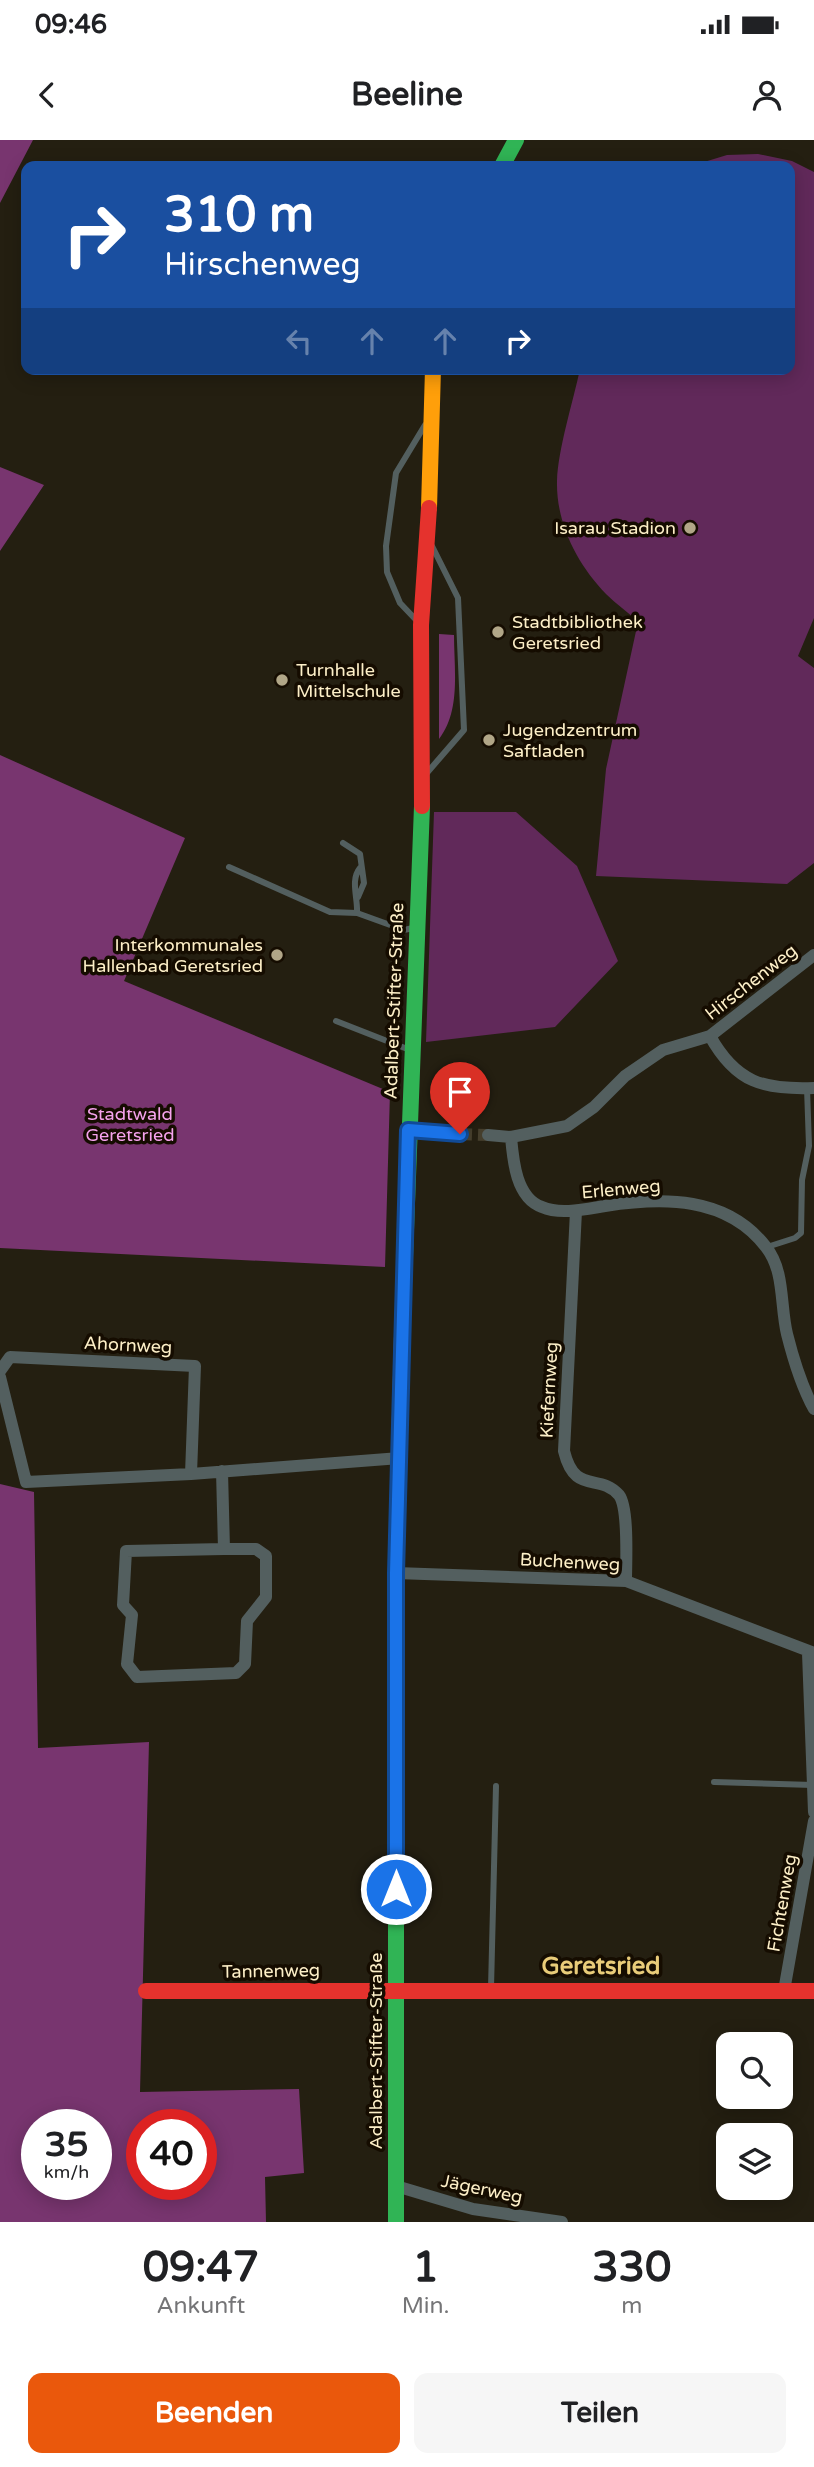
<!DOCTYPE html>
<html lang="de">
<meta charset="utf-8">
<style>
:root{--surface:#fff;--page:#f6f6f6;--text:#202124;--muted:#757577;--accent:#ea580c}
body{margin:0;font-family:"Varela Round",sans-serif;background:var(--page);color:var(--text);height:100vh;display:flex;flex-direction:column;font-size:26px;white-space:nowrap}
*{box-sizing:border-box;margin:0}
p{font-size:23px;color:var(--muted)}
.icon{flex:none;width:38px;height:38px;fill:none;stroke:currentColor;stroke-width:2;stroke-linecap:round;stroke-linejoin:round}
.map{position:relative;height:2082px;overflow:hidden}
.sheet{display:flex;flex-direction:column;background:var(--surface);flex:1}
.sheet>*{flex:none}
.top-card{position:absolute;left:21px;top:21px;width:774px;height:214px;border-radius:14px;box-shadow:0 4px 18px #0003;background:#1a4fa0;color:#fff;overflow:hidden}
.tools{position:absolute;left:716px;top:1892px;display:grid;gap:14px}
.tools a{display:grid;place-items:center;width:77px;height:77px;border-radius:14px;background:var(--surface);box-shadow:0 4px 18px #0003;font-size:35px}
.speed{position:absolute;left:21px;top:1969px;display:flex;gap:14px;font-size:35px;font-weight:700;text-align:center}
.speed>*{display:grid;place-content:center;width:91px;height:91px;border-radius:50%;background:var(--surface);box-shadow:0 4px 18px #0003;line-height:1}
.speed small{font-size:18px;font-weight:400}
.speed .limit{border:10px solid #d22;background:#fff;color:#111}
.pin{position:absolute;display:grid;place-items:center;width:60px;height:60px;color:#fff;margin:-72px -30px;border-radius:50% 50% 50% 0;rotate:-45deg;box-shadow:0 0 7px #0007}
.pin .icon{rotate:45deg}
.me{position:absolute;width:77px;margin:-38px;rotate:0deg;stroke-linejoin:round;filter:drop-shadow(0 0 5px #0008)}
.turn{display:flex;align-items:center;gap:24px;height:147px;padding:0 28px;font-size:32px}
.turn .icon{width:91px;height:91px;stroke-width:2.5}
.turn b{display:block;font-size:49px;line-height:60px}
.lanes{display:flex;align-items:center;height:66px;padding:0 28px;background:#0003;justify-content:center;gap:35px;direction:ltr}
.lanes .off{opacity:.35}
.eta{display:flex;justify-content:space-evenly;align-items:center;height:119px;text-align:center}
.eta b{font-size:42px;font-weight:800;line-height:49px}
.action{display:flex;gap:14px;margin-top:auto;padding:14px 28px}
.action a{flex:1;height:80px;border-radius:14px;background:var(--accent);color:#fff;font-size:28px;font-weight:800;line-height:80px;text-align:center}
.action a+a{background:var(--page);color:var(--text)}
.status{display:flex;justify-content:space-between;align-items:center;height:49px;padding:0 35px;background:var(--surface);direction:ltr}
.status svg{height:19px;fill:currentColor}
header{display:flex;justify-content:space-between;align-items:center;height:91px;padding:0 28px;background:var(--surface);font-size:32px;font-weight:800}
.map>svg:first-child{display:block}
.green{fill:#61295a}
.forest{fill:#78356f;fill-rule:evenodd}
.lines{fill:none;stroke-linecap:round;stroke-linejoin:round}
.street-tunnel{stroke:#453e2c;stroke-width:12;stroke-dasharray:12 6;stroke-linecap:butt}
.lane{stroke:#535f5f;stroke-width:6}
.street{stroke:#535f5f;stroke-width:12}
.fast{stroke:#30b455;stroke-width:16}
.slow{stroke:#ff9f0a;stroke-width:16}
.jam{stroke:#e5322d;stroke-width:16}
.route-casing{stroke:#114b97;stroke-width:18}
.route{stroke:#1a73e8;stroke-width:12}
.poi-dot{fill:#b1a687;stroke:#150c00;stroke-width:2.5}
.labels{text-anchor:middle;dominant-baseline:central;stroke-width:7;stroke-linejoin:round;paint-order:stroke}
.poi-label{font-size:18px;fill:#fdefc7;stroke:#150c00;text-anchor:start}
.street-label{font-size:18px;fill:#fdefc7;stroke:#150c00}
.park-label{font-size:18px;fill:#f6a3ed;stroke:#150c00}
.district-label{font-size:24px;font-weight:bold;fill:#e9cc79;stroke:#150c00}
</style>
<div class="status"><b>09:46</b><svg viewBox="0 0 49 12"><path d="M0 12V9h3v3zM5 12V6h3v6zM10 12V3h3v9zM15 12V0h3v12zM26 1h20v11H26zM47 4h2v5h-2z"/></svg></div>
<header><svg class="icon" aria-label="back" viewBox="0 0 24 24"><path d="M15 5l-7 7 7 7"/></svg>Beeline<svg class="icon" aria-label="person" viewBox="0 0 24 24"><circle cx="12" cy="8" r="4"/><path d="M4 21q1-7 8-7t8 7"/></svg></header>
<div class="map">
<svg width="814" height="2082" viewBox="0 0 814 2082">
<rect width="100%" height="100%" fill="#241f11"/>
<path class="green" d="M 758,14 L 792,21 L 814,32 L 814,478 L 798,516 L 814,528 L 814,723 L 787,744 L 596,736 L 606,629 L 638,482 C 628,472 616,464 606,454 C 577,424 556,383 557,341 C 558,309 573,262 580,229 L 789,229 L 789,26 L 691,26 L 727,15 Z
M 434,672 L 516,672 L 577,726 L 618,821 L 555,887 L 426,902 Z"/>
<path class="forest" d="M 0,0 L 33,0 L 0,63 Z
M 0,327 L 44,345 L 0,411 Z
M 439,494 L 454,495 C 454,529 461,571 439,599 Z
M 0,615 L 185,698 L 124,841 L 390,952 L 385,1127 L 0,1108 Z
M 0,1344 L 34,1352 L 38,1608 L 149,1602 L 140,1952 L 299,1949 L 304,2033 L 265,2037 L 266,2082 L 0,2082 ZM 37,1984 L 96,1984 L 96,2044 L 37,2044 ZM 142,1984 L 201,1984 L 201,2044 L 142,2044 Z"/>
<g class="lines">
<path class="street-tunnel" d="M 460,994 L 488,995"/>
<path class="lane" d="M 419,483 L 400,463 L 387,432 L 386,406 L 396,333 L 425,285
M 426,634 L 464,590 L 458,458 L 432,406
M 343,703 L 360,714 L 364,743 L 358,757
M 229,727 L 330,772 L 357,773
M 360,728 C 350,740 358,758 357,773 L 404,790 L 413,788
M 336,881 L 410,910
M 767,1107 L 795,1098 L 801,1093 L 802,1040 L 809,1006 L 807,948
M 714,1642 L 813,1645
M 491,1848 L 496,1646"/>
<path class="street" d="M 710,896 C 736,943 764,950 814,948
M 408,990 L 460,994
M 488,995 L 511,997 L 567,986 L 594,967 L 625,936 L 663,910 L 710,896 L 814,815
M 511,997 C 513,1020 516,1058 542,1067 C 560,1075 586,1069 605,1066 C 663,1057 727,1056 766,1107 C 785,1131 780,1165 787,1194 C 793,1218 802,1247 814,1269
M 576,1071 L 564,1311 C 575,1356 599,1332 619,1355 C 629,1368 626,1423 626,1441
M 0,1231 L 10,1217 L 195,1226 L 191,1334
M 0,1237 L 26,1342 L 191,1334 L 400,1318
M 222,1331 L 224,1409 L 126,1411 L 123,1465 L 132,1475 L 127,1524 L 137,1537 L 236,1533 L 245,1524 L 247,1481 L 266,1457 L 266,1416 L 256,1409 L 224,1409
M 396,1433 L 626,1441 L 814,1513
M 808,1513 L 814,1672
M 784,1851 L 814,1681
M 396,2046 L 473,2069 L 562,2082"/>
<path class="fast" d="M 502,26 L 516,0
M 402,1196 L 422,666
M 396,1604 L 396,2082"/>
<path class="slow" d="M 429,368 L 433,229
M 396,1604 L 396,1433 L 402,1196"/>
<path class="jam" d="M 422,666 L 421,485 L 429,368
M 146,1851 L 814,1851"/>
</g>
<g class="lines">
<g class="route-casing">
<path id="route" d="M 396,1749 L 396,1433 L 408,990 L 460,994"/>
</g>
<use href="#route" class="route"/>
</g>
<g class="poi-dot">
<circle cx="690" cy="388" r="7"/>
<circle cx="498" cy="492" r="7"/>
<circle cx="282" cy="540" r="7"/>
<circle cx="489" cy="600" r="7"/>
<circle cx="277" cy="815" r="7"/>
</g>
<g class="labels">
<g class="poi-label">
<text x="676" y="388" text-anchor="end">Isarau Stadion</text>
<text x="512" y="482">Stadtbibliothek<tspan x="512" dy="21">Geretsried</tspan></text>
<text x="296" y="530">Turnhalle<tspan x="296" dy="21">Mittelschule</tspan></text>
<text x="503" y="590">Jugendzentrum<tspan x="503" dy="21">Saftladen</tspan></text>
<text x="263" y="805" text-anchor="end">Interkommunales<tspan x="263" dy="21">Hallenbad Geretsried</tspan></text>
</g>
<g class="street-label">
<text transform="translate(751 842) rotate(-38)">Hirschenweg</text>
<text transform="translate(394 861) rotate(-88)">Adalbert-Stifter-Straße</text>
<text transform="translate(621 1049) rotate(-5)">Erlenweg</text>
<text transform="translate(128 1205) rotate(3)">Ahornweg</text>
<text transform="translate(549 1250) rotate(-87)">Kiefernweg</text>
<text transform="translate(570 1422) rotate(3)">Buchenweg</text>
<text transform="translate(782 1763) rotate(-80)">Fichtenweg</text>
<text transform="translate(271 1831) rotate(-1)">Tannenweg</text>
<text transform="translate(376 1911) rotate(-90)">Adalbert-Stifter-Straße</text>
<text transform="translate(482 2049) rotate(12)">Jägerweg</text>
</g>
<g class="park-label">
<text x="130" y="974">Stadtwald<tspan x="130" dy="21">Geretsried</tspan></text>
</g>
<g class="district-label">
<text x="601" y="1826">Geretsried</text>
</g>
</g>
</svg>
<div class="tools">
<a><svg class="icon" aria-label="search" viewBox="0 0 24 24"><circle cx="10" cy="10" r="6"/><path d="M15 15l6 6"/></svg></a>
<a><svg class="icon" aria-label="layers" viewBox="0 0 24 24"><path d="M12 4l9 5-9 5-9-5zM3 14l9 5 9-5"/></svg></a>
</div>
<div class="speed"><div>35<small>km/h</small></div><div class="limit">40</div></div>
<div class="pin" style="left:460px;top:994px;background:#d93025"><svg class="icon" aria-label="arrive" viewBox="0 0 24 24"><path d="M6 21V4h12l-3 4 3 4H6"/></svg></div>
<svg class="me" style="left:396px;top:1749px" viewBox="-20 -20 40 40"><circle r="17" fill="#1a73e8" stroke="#fff" stroke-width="3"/><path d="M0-11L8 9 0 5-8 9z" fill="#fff"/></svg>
<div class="top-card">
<div class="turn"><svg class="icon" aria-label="right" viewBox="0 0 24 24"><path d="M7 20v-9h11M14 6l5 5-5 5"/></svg><div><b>310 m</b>Hirschenweg</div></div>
<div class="lanes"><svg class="icon off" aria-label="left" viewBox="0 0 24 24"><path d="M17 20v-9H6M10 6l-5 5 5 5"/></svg><svg class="icon off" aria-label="ahead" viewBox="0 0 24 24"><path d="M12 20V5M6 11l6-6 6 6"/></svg><svg class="icon off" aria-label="ahead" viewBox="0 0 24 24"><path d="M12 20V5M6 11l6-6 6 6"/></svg><svg class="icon" aria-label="right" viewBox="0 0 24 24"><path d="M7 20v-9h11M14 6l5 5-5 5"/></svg></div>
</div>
</div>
<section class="sheet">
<div class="eta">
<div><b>09:47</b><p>Ankunft</p></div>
<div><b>1</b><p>Min.</p></div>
<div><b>330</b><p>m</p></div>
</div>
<div class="action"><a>Beenden</a><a>Teilen</a></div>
</section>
